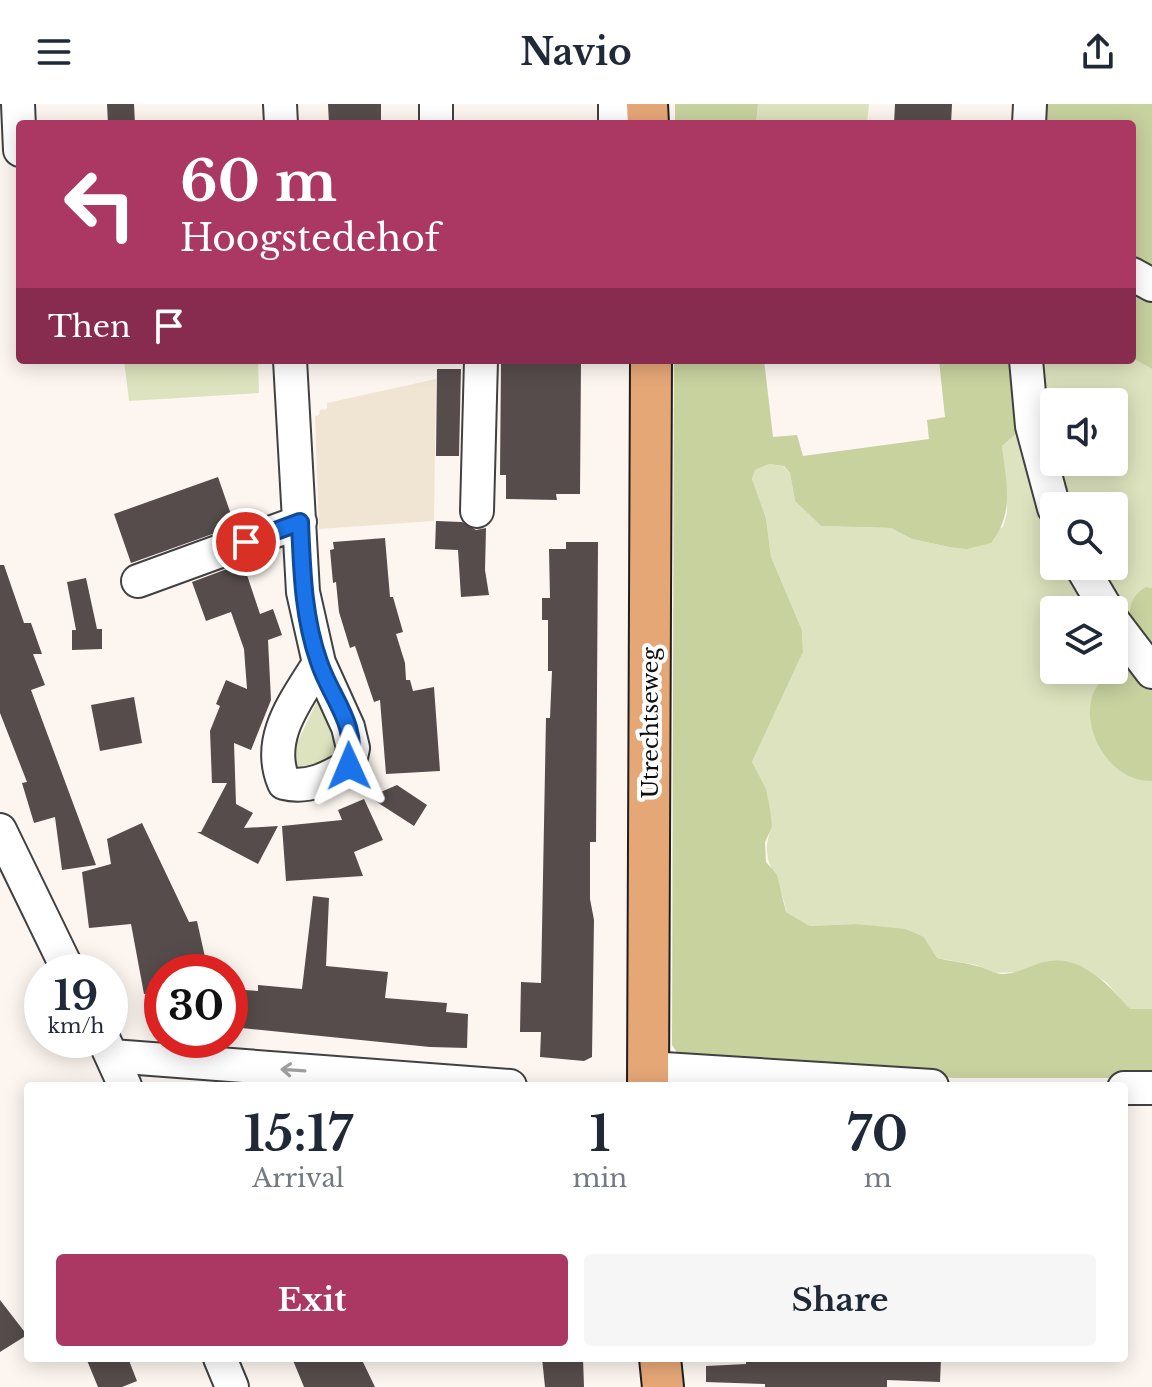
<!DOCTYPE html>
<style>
:root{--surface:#fff;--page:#f6f6f7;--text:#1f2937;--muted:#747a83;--accent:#ab3863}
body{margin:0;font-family:"Libre Baskerville",serif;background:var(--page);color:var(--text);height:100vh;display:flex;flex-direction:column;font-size:30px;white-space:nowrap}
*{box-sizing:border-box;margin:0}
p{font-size:26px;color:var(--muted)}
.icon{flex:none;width:44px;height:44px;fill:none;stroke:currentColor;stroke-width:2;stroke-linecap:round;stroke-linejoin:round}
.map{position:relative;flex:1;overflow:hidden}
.sheet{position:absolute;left:24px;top:978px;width:1104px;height:280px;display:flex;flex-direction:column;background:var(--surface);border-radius:8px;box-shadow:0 4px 20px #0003}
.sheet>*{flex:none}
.hud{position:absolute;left:16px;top:16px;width:1120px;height:244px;border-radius:8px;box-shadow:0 4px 20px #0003;background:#ab3863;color:#fff;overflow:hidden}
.fabs{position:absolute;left:1040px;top:284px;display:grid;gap:16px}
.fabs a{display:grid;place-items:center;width:88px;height:88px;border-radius:8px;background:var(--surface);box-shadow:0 4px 20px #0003;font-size:40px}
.speed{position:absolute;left:24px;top:850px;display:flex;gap:16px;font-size:40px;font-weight:700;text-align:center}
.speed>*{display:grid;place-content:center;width:104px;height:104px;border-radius:50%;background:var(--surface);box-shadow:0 4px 20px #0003;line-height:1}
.speed small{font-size:20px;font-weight:400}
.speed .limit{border:12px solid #d22;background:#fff;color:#111}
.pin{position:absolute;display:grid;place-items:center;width:68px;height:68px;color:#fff;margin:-34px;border:4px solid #fff;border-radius:50%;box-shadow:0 2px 8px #0007}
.me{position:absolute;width:88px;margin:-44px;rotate:359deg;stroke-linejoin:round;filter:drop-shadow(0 0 6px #0008)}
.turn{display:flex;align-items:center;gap:28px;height:168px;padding:0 32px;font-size:36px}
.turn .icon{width:104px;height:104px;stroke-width:2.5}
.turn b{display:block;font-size:56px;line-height:68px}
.then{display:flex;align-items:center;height:76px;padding:0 32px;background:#0003;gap:16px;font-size:30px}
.eta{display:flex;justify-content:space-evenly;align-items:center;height:136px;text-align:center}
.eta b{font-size:48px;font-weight:700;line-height:56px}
.action{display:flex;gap:16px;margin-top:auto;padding:16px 32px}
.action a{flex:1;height:92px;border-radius:8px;background:var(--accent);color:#fff;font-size:32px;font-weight:700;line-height:92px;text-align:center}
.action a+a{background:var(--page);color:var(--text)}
header{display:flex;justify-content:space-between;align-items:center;height:104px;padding:0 32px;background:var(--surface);font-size:36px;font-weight:700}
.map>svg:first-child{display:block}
.farmland{fill:#f0e4d3}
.green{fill:#dde3be;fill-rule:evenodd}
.forest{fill:#c7d29f}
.building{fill:#554c4b}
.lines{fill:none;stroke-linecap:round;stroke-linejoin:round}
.minor-casing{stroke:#414141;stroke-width:36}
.major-casing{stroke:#1f1f1f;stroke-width:44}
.minor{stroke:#fff;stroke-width:32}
.major{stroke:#e6a777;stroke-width:40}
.oneway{stroke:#9f9f9f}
.route-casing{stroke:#114b97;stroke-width:20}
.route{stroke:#1a73e8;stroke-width:14}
.labels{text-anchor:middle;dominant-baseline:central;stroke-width:8;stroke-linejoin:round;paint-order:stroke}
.street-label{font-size:22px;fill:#0e0e0e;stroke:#fff}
</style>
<header><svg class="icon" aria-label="menu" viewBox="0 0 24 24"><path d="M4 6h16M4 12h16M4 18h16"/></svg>Navio<svg class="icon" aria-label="share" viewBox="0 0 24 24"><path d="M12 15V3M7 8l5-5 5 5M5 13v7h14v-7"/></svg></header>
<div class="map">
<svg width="1152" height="1283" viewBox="0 0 1152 1283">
<rect width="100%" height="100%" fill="#fdf6f0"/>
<path class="farmland" d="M 436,275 L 434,417 L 319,425 L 315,312 L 319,311 L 320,306 L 327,305 L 327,299 Z"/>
<path class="green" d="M 758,0 L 869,0 L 867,20 L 756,20 Z
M 1132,254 L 1152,265 L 1152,484 L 1146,483 L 1129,521 L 1093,462 L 1114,462 L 1114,402 L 1066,402 L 1052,357 L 1037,256 ZM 1054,298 L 1114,298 L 1114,358 L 1054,358 Z
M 124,256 L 258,256 L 259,289 L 129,297 Z
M 1022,325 L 1038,392 L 1054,433 L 1054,462 L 1067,462 L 1092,506 L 1054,506 L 1054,566 L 1113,566 C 1081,597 1088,651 1128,670 C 1137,674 1143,677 1152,677 L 1152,905 L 1130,906 L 1107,879 L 1085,864 L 1047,857 L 1020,868 L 991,869 L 977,861 L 937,854 L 924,833 L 856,820 L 810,822 L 786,808 C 782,772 756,758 772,723 L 752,658 L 803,548 L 802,526 L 771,453 L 766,414 L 752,375 L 755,366 L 769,360 L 783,362 L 790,369 L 795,397 L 821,422 L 891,424 L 912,435 L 949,443 L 1003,423 L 1007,409 L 1002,342 Z
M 320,596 L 343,654 L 292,669 L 291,652 L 316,599 Z"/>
<path class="forest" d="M 675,0 L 758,0 L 756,20 L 675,20 Z
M 1039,0 L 1152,0 L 1152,173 L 1132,162 L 1132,20 L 1039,20 Z
M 1132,181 L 1152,191 L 1152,265 L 1132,254 Z
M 674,256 L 764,256 L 773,333 L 797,331 L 803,352 L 929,335 L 927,316 L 945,313 L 939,256 L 1014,256 L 1022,325 L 1002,342 C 1006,379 1015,408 991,439 L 967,445 L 949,443 L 912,435 L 891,424 L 821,422 L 795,397 L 790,369 L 784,362 L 769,360 L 755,366 L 752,375 L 766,414 L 771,453 L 802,526 L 803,548 L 752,658 L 766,685 L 770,705 L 772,723 L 765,738 L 766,758 L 777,771 L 786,808 L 810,822 L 856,820 L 905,825 L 924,833 L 937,854 C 949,857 961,858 973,861 C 984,863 991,869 1002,870 C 1020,870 1033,859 1049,857 C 1084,852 1109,882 1130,905 L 1152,905 L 1152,974 L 954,974 L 681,955 L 672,941 Z
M 1146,483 L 1152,484 L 1152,548 L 1129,521 C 1130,503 1130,492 1146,483 Z
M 1126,554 L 1152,584 L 1152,677 C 1113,678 1084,633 1091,597 C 1094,579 1114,565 1126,554 Z"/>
<path class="building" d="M 107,0 L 134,0 L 135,20 L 108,20 Z
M 328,0 L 381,0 L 381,20 L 329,20 Z
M 895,0 L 952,0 L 951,20 L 894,20 Z
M 501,256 L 581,256 L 580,390 L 556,390 L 557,396 L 506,395 L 506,371 L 500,371 Z
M 437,265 L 461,265 L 459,352 L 436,352 Z
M 218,373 L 235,422 L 131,459 L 114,410 Z
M 436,417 L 462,418 L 476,426 L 486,424 L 485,466 L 489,491 L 461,493 L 458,446 L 435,445 Z
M 385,434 L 390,493 L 393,493 L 403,528 L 396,530 L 405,559 L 406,576 L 410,576 L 413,587 L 434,583 L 440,667 L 386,670 L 380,596 L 374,598 L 355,542 L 350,544 L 339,508 L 336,478 L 333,479 L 330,446 L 334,445 L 333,438 Z
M 566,438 L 598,438 L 596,738 L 590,738 L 590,795 L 594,816 L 592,953 L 584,957 L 540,953 L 541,928 L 520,928 L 521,878 L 541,879 L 546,614 L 550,614 L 552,567 L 548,567 L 548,516 L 542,516 L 542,494 L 550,494 L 549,445 L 566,445 Z
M 243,459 L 260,510 L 273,505 L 282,531 L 268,536 L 271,596 L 251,646 L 234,639 L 236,700 L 253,709 L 244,724 L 278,722 L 258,760 L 197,728 L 201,728 L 227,679 L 212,679 L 210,627 L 220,602 L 216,600 L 226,576 L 247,585 L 244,545 L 231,508 L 206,517 L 192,478 Z
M 0,461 L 4,461 L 24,519 L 31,519 L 42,550 L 33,550 L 45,581 L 31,586 L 96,761 L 62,766 L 55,713 L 34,719 L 22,679 L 27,678 L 0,609 Z
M 86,474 L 97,525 L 102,525 L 102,545 L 72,546 L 72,526 L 76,526 L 67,478 Z
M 134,593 L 142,639 L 100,647 L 91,601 Z
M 397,681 L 427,701 L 414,722 L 369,693 Z
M 364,695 L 383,736 L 354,748 L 363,772 L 286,777 L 282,722 L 342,716 L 338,706 Z
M 142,719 L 189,818 L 197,817 L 205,853 L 182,856 L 184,868 L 162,868 L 162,887 L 144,890 L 131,820 L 89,824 L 82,768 L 111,760 L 107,735 Z
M 313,792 L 329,794 L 326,862 L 388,868 L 385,894 L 447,899 L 446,908 L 468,910 L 467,944 L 430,943 L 241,924 L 244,886 L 258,887 L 258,881 L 302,885 Z
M 0,1196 L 27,1231 L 0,1248 Z
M 86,1254 L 128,1254 L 137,1277 L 122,1283 L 98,1283 Z
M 292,1254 L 361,1254 L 375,1283 L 304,1283 Z
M 542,1254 L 583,1254 L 584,1283 L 545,1283 Z
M 746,1254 L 941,1254 L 940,1278 L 887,1276 L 887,1283 L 765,1283 L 765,1280 L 706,1278 L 706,1262 L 746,1260 Z"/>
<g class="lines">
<g class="minor-casing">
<path id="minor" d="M 18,0 L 20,46
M 280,0 L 281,20
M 436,0 L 436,20
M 615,0 L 615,20
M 1029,20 L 1030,0
M 1132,170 L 1152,181
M 290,256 L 303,488 L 319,559 L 348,623 L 353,644 L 349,662 C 329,674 308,685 284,679 C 265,634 296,597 319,559
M 1026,256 L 1032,322 L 1054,404
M 477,407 L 481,256
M 1081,462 L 1107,506
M 138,477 L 300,418
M 1114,518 L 1152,568
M 0,726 L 69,868
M 104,936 L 125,982
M 112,952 L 510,982
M 648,964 L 932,982
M 1124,984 L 1152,984
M 220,1254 L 232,1283"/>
</g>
<g class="major-casing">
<path id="major" d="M 647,0 L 648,20
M 648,982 L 651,256
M 660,1254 L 663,1283"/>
</g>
<use href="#minor" class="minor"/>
<use href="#major" class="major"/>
</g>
<defs><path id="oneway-shaft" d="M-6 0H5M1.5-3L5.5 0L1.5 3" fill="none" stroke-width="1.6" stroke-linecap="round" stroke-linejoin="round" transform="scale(2)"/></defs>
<use class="oneway" href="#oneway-shaft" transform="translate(293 966) rotate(-176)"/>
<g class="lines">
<g class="route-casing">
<path id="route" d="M 246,438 L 300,418 C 302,465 303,513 319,558 C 331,595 359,620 349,662"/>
</g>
<use href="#route" class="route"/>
</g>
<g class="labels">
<g class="street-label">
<text transform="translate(650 619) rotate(-90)">Utrechtseweg</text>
</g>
</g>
</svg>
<div class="fabs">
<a><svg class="icon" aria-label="sound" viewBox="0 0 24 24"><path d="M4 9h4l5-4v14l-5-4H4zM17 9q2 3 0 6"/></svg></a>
<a><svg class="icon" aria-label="search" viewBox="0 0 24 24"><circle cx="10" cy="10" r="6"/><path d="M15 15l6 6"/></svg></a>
<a><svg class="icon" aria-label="layers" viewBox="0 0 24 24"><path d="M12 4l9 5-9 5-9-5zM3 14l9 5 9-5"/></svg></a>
</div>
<div class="speed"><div>19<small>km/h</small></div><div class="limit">30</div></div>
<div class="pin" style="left:246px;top:438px;background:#d93025"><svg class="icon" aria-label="arrive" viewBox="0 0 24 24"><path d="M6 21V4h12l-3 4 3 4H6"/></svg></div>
<svg class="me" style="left:349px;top:662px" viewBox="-20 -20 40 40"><path d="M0-17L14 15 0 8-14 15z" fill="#1a73e8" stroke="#fff" stroke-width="4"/></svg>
<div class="hud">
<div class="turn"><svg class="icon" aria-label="left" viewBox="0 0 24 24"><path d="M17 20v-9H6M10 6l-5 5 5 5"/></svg><div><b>60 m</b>Hoogstedehof</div></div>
<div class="then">Then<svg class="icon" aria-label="arrive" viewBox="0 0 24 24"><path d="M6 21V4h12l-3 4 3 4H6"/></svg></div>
</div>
<section class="sheet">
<div class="eta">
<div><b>15:17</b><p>Arrival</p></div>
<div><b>1</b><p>min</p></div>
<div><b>70</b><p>m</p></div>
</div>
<div class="action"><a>Exit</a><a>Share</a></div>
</section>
</div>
